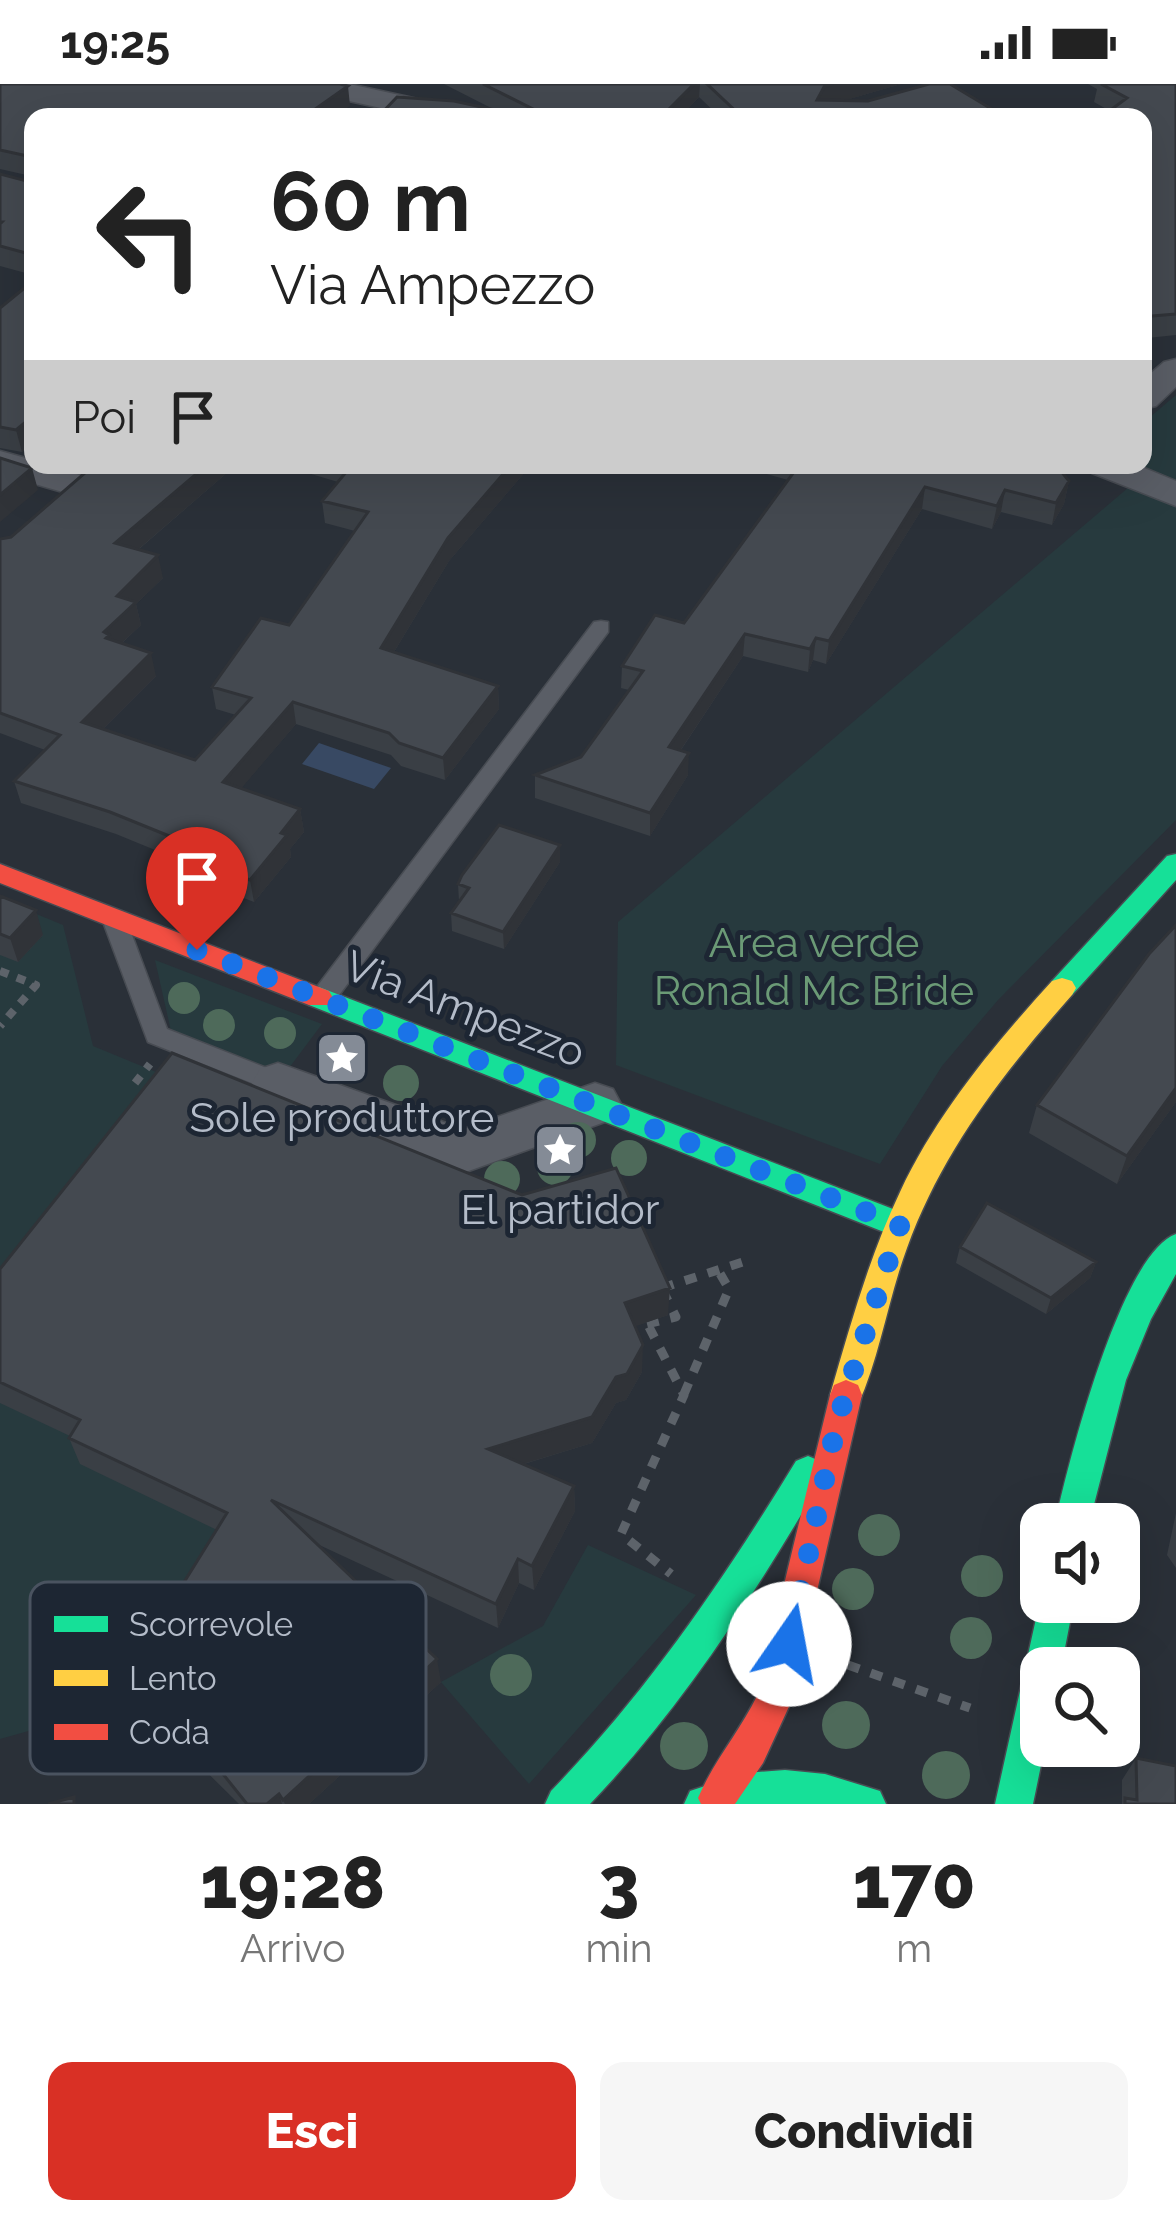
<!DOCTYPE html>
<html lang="it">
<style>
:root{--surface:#fff;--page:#f6f6f6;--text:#222;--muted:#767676;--accent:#d93025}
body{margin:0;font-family:Raleway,sans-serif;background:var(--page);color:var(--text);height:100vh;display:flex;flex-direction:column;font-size:45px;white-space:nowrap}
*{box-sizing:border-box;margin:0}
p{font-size:39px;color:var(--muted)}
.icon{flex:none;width:66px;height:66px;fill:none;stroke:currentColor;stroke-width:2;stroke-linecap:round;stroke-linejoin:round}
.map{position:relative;height:1720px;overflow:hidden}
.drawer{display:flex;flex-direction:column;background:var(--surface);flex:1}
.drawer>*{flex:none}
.guide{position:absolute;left:24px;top:24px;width:1128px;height:366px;border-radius:24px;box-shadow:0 12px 48px #0002;background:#fff;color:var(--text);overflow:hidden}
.controls{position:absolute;left:1020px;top:1419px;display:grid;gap:24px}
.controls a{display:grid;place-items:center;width:120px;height:120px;border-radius:24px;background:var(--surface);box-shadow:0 12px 48px #0002;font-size:60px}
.pin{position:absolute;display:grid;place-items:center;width:102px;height:102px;color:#fff;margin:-123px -51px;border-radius:50% 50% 50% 0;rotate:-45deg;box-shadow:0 0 12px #0007}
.pin .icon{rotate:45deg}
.me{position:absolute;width:132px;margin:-66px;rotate:12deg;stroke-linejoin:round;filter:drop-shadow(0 0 9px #0008)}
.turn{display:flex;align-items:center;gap:42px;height:252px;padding:0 48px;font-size:54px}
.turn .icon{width:156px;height:156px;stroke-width:2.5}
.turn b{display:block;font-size:84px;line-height:102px}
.then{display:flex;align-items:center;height:114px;padding:0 48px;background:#0003;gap:24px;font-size:45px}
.eta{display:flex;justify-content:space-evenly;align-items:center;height:204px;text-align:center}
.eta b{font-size:72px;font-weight:800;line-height:84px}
.action{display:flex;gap:24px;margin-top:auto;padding:24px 48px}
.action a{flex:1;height:138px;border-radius:24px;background:var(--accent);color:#fff;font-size:48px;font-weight:800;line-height:138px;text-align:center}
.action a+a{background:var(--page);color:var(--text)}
.status{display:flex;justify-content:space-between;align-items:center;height:84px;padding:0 60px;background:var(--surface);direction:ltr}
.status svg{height:33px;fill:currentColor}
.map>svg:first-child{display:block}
.green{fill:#273a3e}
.water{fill:#384963}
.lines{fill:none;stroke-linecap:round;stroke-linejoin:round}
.lane-casing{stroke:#484c53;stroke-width:3}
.street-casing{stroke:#484c53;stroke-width:3}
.fast-casing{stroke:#484c53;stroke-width:3}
.slow-casing{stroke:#484c53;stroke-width:3}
.jam-casing{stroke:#484c53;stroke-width:3}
.path-far1{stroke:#5d636a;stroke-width:8;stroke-dasharray:9 9;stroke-linecap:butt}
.path{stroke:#5d636a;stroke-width:9;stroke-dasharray:12 12;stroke-linecap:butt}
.lane{fill:#5a5e66;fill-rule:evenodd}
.street{fill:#5a5e66;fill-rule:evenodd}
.fast{fill:#16e098;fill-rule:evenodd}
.slow{fill:#ffcf43;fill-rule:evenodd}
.jam{fill:#f24e42;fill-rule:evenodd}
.tree{fill:#4e6a5a}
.wall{fill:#3a3f45}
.shaded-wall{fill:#303338}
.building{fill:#444950;stroke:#303338;stroke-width:3}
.route{stroke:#1a73e8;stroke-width:21;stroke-dasharray:0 37.8}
.labels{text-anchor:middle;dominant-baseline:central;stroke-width:10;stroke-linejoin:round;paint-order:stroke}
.park-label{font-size:42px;fill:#6b9a76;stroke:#1d2633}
.street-label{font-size:42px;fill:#b4bcc9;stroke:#1d2633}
.poi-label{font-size:42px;fill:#b4bcc9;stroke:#1d2633}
.key{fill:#1d2633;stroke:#4a5360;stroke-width:3}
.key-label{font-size:33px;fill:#b4bcc9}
</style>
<div class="status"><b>19:25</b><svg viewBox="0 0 49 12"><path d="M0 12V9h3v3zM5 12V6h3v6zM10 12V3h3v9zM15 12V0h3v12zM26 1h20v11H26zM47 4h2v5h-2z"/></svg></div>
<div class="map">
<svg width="1176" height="1720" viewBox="0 0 1176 1720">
<rect width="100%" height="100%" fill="#2a3038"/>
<path class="green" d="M 1176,311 L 1176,397 L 1138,381 L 1143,381 L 1143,339 Z
M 1129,403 L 1176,423 L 1176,736 L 998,916 L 942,982 L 880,1080 L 616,981 L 618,838 Z
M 0,815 L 63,841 L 93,962 L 241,1023 L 235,1455 L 135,1617 L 0,1655 Z
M 155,876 L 322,940 L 283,992 L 171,947 Z
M 588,1461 L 696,1511 L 529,1700 L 441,1598 L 543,1542 Z"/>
<path class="water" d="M 319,659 L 391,684 L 374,705 L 302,680 Z"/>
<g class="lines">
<g class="lane-casing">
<path id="lane" d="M 601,537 L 608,538 L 608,548 L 331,922 L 313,922 L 310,915 L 313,908 L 594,538 Z
M 114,826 L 126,835 L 167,945 L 287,992 L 291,999 L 287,1006 L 269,1006 L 148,958 L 102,835 Z"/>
</g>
<g class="street-casing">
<path id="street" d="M 295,0 L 349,0 L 473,27 L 478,33 L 422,33 L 299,6 Z
M 1176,275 L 1176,303 L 1156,322 L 1143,325 L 1143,296 L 1164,278 Z
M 0,367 L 33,376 L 33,381 L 86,392 L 92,400 L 86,408 L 73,411 L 0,390 Z
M 1086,381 L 1137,381 L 1176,397 L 1176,422 L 1092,389 Z
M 278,979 L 463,1045 L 595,999 L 613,1005 L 621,1020 L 613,1035 L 463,1089 L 260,1013 L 252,999 L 260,985 Z"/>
</g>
<g class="fast-casing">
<path id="fast" d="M 1176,770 L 1176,796 L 1072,911 L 1052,911 L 1048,904 L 1052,897 L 1167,772 Z
M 319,903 L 911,1132 L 915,1141 L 911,1150 L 900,1154 L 889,1150 L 309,921 L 305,914 L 309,907 Z
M 1176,1150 L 1176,1190 L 1151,1235 L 1126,1296 L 1089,1440 L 1055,1440 C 1067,1383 1121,1169 1176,1150 Z
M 808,1372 L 820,1377 L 825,1388 L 820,1399 C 753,1513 682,1624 590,1720 L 545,1720 L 551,1707 C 648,1607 724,1495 796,1377 Z
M 1041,1512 L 1041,1518 L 1074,1518 L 1061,1584 L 1041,1584 L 1041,1662 L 1045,1662 L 1033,1720 L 995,1720 Z
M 785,1686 L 825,1690 L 880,1707 L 886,1720 L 684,1720 L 690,1707 L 744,1689 Z"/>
</g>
<g class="slow-casing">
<path id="slow" d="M 1062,894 L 1072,897 L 1076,904 L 1072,911 C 1004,988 942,1067 907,1164 C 888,1215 880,1272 858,1321 L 846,1326 L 834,1321 L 830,1311 C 850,1242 869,1173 900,1108 C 937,1029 994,961 1052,897 Z"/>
</g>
<g class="jam-casing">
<path id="jam" d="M 0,780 L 329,907 L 333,914 L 329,921 L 309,921 L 0,799 Z
M 846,1296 L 858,1301 L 862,1311 L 792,1616 L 763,1679 L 735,1720 L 701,1720 L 698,1714 C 713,1678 740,1647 757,1612 L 830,1311 L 834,1301 Z"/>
</g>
<path class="path-far1" d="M 0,887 L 36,901 L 0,942
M 135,999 L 150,980"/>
<path class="path" d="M 662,1204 L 752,1175
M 647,1240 L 676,1233 L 665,1211
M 649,1243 L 684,1311 L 621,1450 L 671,1490
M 684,1310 L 729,1205 L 718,1186
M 848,1581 L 970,1624"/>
<use href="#lane" class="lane"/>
<use href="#street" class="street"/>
<use href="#fast" class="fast"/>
<use href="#slow" class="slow"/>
<use href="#jam" class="jam"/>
</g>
<g class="tree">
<circle cx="184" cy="914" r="16"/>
<circle cx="219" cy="941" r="16"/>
<circle cx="280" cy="949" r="16"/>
<circle cx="401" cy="999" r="18"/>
<circle cx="578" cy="1056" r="18"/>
<circle cx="629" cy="1074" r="18"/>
<circle cx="555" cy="1083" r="18"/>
<circle cx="502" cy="1095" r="18"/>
<circle cx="879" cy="1451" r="21"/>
<circle cx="982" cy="1492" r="21"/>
<circle cx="853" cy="1505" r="21"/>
<circle cx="971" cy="1554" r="21"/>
<circle cx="511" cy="1591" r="21"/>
<circle cx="846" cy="1641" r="24"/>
<circle cx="684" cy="1662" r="24"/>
<circle cx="946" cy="1691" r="24"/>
</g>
<path class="wall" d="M 0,0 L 350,22 L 33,33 L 33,191 L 0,182 L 0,90 L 31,98 L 31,92 L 0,85 Z
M 444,0 L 901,0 L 842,17 L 1005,33 L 720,33 L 699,13 L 680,33 L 378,33 L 497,27 Z
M 1088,0 L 1176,0 L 1176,251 L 1147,254 L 1143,252 L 1143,33 L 1110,27 L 1094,18 L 1097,5 Z
M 33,197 L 33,359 L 22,368 L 0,364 L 0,224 Z
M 94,381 L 236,381 L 138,466 L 163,494 L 136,520 L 141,541 L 122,559 L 156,592 L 103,645 L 195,676 L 236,631 L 216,625 L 212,603 L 289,541 L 355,447 L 325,439 L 322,417 L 338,398 L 281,381 L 531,381 L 449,477 L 394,568 L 498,602 L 499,625 L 445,696 L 401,682 L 391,671 L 296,640 L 241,704 L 300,725 L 304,748 L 290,765 L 291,773 L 254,818 L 218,804 L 216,791 L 116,750 L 21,719 L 14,697 L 45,666 L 0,649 L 0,455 L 11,453 Z
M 238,381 L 272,381 L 263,389 Z
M 753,381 L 1056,381 L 1069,397 L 1064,420 L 1052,441 L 1001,428 L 992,445 L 922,425 L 826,580 L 813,576 L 808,588 L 743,572 L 681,666 L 688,691 L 650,752 L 535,714 L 535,691 L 581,673 L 629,606 L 621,604 L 622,582 L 684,539 L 788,396 L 752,386 Z
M 560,778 L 504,865 L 452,847 L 451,829 L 459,817 L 458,800 Z
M 0,812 L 43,851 L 18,878 L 0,871 Z
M 1176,841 L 1176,1018 L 1117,1100 L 1029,1049 L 1037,1021 Z
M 960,1163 L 1096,1178 L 1090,1194 L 1046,1230 L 956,1179 Z
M 0,1185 L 668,1231 L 635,1242 L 642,1288 L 626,1316 L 616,1319 L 592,1359 L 524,1380 L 574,1402 L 575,1427 L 534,1506 L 519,1499 L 498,1544 L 315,1459 L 441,1598 L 309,1720 L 239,1720 L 135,1617 L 124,1595 L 217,1446 L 80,1380 L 69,1354 L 70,1352 L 0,1319 Z
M 1176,1429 L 1176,1484 L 1167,1471 Z
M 1136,1674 L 1176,1720 L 1122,1720 L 1122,1696 Z"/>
<path class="shaded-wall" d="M 694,0 L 700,0 L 699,13 L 680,33 L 661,33 Z
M 833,0 L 901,0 L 822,23 L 817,16 L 824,3 Z
M 348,2 L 350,22 L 334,33 L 304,33 Z
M 33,332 L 33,359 L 22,368 L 16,346 Z
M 207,381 L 236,381 L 120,481 L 115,459 Z
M 262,381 L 272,381 L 263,389 Z
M 511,381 L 531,381 L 449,477 L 383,586 L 381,564 L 448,454 Z
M 32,384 L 38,406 L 0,438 L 0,411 Z
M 1069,397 L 1064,420 L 1052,441 L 1056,419 Z
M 925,403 L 922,425 L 826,580 L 829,557 Z
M 1005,406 L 1001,428 L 992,445 L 997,422 Z
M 158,471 L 163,494 L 136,520 L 141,541 L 113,567 L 104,548 L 117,512 Z
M 745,550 L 743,572 L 668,685 L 669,663 Z
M 816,554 L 813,576 L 808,588 L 810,565 Z
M 151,569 L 156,592 L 88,660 L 82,638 Z
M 498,602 L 499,625 L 445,696 L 443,674 Z
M 293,618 L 296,640 L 228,720 L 223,698 Z
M 689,669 L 688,691 L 650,752 L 650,729 Z
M 300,725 L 304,748 L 290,765 L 291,773 L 254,818 L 250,796 L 281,749 Z
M 560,761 L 560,778 L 504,865 L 503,848 Z
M 36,826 L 43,851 L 18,878 L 10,854 Z
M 1176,1004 L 1176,1018 L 1117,1100 L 1127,1072 Z
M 1096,1178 L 1090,1194 L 1046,1230 L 1051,1214 Z
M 670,1204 L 668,1231 L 625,1246 L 625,1219 Z
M 643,1261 L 642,1288 L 626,1316 L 616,1319 L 592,1359 L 490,1390 L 488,1365 L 616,1293 Z
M 574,1402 L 575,1427 L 534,1506 L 532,1482 Z
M 518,1475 L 519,1499 L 498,1544 L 496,1520 Z
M 437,1575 L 441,1598 L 309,1720 L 285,1720 L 283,1716 Z
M 279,1710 L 282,1720 L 267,1720 Z"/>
<path class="building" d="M 0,0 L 340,0 L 348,2 L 304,33 L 33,33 L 33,171 L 0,162 L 0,140 L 2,138 L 0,138 L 0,90 L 31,98 L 32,73 L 0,66 Z
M 483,0 L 694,0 L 661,33 L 533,33 L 535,26 Z
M 707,0 L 833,0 L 824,3 L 817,16 L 868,17 L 929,0 L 950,0 L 1005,33 L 935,33 L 946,26 L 921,33 L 742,33 Z
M 1101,0 L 1176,0 L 1176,230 L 1152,232 L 1143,229 L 1143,33 L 1101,33 L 1127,14 Z
M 397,13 L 454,17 L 527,33 L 378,33 Z
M 33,197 L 33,332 L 16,346 L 0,343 L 0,224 Z
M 0,374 L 32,384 L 0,411 Z
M 94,381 L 207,381 L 115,459 L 158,471 L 117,512 L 136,518 L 104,548 L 109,551 L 106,554 L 151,569 L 82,638 L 195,676 L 251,614 L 212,603 L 261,534 L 289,541 L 368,428 L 322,417 L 352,381 L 511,381 L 448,454 L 381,564 L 498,602 L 443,674 L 399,659 L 389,649 L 293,618 L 223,698 L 300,725 L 281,749 L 287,751 L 250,796 L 214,782 L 221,773 L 110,728 L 14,697 L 60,651 L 0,629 L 0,455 L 11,453 Z
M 799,381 L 1056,381 L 1069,397 L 1056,419 L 1005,406 L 997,422 L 925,403 L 829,557 L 816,554 L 810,565 L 745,550 L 669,663 L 689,669 L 650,729 L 535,691 L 581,673 L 643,587 L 622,582 L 655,531 L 684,539 Z
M 499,741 L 560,761 L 503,848 L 451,829 L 469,804 L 458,800 L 462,791 Z
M 0,812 L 36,826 L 10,854 L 0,850 Z
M 1176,841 L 1176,1004 L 1127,1072 L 1037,1021 L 1149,870 Z
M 172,969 L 522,1111 L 616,1084 L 670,1204 L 625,1219 L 643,1261 L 627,1290 L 616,1293 L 592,1333 L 488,1365 L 574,1402 L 532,1482 L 518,1475 L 496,1520 L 271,1416 L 437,1575 L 283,1716 L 279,1710 L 267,1720 L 247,1720 L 223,1690 L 124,1595 L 227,1429 L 69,1354 L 80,1336 L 0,1298 L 0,1185 Z
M 987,1119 L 1096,1178 L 1051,1214 L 960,1163 Z
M 1136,1674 L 1176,1682 L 1176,1720 L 1125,1720 L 1125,1714 L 1137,1716 Z
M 74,1713 L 74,1720 L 48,1720 Z"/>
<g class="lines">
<path class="route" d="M 197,866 L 900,1141 L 837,1338 L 789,1560"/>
</g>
<defs>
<g id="sight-square" transform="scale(2.7)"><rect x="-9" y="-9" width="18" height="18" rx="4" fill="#848b96" stroke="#1d2633"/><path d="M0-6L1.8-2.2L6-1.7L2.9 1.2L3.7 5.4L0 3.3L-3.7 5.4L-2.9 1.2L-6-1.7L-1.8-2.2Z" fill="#fff"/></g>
</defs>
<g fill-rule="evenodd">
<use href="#sight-square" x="342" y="974"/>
<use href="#sight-square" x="560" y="1066"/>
</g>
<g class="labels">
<g class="park-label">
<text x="814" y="858">Area verde<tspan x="814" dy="48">Ronald Mc Bride</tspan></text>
</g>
<g class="street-label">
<text transform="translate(465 925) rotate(21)">Via Ampezzo</text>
</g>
<g class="poi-label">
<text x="342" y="1033">Sole produttore</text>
<text x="560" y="1125">El partidor</text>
</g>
</g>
<rect x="30" y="1498" width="396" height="192" rx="18" class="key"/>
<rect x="54" y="1532" width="54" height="16" fill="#16e098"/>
<rect x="54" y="1586" width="54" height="16" fill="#ffcf43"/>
<rect x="54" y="1640" width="54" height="16" fill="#f24e42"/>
<g class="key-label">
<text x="129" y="1552">Scorrevole</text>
<text x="129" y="1606">Lento</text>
<text x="129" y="1660">Coda</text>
</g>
</svg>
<div class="controls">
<a><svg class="icon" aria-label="sound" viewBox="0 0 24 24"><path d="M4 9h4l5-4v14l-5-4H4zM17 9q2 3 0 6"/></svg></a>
<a><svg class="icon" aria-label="search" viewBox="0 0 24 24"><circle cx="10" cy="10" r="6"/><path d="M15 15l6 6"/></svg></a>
</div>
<div class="pin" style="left:197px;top:866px;background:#d93025"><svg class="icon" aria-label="arrive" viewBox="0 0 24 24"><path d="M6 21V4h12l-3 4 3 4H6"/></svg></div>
<svg class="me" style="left:789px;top:1560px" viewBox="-20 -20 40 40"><circle r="19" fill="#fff"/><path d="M0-13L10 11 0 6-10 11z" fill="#1a73e8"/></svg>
<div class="guide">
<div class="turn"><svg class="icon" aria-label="left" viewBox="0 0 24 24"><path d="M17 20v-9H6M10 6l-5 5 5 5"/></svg><div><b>60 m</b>Via Ampezzo</div></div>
<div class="then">Poi<svg class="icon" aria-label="arrive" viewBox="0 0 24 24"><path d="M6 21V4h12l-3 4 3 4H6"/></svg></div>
</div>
</div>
<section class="drawer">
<div class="eta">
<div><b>19:28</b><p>Arrivo</p></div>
<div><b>3</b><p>min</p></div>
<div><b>170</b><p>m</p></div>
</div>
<div class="action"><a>Esci</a><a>Condividi</a></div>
</section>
